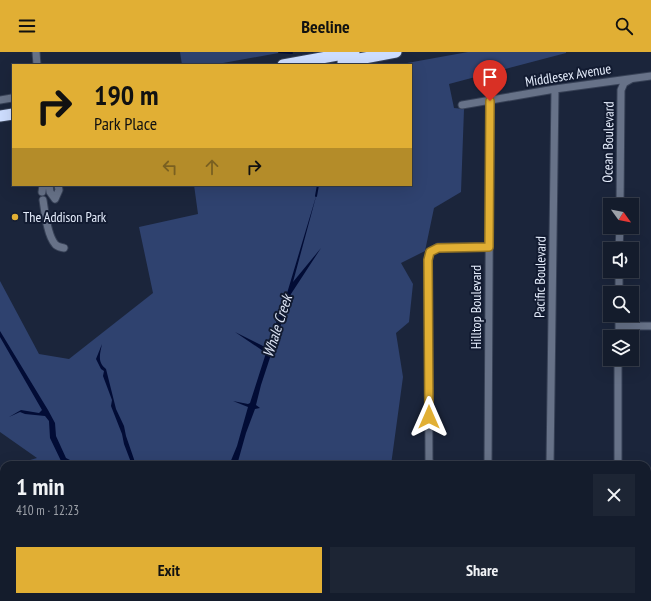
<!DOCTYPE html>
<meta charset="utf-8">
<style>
:root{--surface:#141c2c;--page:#1d2534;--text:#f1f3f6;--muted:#9da1a9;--line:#333a48;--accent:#e1af34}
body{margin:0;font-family:"PT Sans Narrow",sans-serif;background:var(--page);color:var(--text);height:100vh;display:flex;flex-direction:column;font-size:15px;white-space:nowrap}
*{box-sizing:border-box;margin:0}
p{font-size:13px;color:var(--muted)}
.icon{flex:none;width:22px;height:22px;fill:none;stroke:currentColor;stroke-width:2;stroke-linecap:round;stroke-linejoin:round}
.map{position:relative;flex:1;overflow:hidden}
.panel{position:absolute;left:0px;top:409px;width:651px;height:140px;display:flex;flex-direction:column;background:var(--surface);border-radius:12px 12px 0 0;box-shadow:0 4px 16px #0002,0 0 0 1px var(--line)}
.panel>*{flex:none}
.hud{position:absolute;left:12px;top:12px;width:400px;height:122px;border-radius:0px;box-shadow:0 4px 16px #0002,0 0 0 1px var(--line);background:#e1af34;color:#111;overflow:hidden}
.needle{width:26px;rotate:123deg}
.controls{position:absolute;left:603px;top:146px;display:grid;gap:8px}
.controls a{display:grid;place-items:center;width:36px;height:36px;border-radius:0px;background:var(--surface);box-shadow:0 4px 16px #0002,0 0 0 1px var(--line);font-size:20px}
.pin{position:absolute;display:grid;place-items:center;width:34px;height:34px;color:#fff;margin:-41px -17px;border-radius:50% 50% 50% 0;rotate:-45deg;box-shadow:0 0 4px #0007}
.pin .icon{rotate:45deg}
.me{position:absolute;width:44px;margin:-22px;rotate:0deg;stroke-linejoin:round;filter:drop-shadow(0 0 3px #0008)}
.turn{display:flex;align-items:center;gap:14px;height:84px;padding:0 16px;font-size:18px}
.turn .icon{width:52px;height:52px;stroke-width:2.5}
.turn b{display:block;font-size:28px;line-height:34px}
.lanes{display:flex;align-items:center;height:38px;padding:0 16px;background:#0003;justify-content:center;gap:20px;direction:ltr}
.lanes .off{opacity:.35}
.round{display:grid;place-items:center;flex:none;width:42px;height:42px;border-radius:0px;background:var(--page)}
.overview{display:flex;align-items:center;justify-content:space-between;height:68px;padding:0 16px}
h1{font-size:24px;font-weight:600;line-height:30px}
.cta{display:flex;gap:8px;margin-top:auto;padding:8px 16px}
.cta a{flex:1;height:46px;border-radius:0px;background:var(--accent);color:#111;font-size:16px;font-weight:600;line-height:46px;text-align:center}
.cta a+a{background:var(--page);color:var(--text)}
header{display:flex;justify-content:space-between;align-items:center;height:52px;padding:0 16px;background:var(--accent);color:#111;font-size:18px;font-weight:600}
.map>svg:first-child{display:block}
.green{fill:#2f426f}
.water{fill:#020c35}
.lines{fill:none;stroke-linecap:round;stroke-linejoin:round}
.stream{stroke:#020c35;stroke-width:2}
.minor-casing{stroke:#374156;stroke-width:9}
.highway-casing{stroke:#374156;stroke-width:13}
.minor{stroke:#677288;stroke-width:7}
.highway{stroke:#cedeff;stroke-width:11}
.route-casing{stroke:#927222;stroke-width:10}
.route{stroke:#e1af34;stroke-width:7}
.poi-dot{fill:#e1af34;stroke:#121b31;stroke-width:1.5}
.labels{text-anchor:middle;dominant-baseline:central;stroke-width:4;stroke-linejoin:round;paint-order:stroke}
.street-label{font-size:14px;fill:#e6eefd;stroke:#121b31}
.poi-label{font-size:14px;fill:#e6eefd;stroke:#121b31;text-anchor:start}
.water-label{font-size:15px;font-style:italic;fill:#dce3f3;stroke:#121b31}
</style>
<header><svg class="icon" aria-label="menu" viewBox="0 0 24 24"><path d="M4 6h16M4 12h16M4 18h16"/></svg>Beeline<svg class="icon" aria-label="search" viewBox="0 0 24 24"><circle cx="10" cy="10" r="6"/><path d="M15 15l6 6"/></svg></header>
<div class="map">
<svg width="651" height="549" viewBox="0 0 651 549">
<rect width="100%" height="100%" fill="#1b253b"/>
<path class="green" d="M 180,0 L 284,0 L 212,13 L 182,13 Z
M 468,0 L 566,0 L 566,1 L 449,32 L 454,56 L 464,57 L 461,140 L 434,156 L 425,199 L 401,211 L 413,232 L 409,270 L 396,281 L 403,325 L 391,413 L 13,413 L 37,406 L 0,380 L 0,229 L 39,302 L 69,307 L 153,241 L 139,175 L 198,162 L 194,133 L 411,133 L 411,13 L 396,13 Z
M 4,415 L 4,545 L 447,545 L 446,547 L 436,549 L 0,549 L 0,417 Z"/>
<path class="water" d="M 317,141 L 293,230 L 321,196 L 291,242 L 261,333 L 256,353 L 260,356 L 255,357 L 246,381 L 237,413 L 225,413 L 230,411 L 237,394 L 248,355 L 233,349 L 248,352 L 250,351 L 266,301 L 235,280 L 267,296 L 288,238 Z
M 0,279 L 48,358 L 55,371 L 56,384 L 66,406 L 80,413 L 66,413 L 62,411 L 50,386 L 49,369 L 45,364 L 25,362 L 20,360 L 9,365 L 21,358 L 39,361 L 42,358 L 0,285 Z
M 102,292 C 100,302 97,310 106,317 L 116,357 L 124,374 L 126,384 L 136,413 L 132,413 L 124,392 L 122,382 L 111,354 L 112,348 L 103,324 L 104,319 L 101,317 L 96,307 Z
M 447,545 L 508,545 L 504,549 L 499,547 L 498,549 L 436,549 L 446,547 Z"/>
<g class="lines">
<path class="stream" d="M 279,0 L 292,1
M 316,144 L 318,133"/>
<g class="minor-casing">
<path id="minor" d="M 36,0 L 37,13
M 0,48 L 12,46
M 462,53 L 555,37 L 651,24
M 49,133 L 50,140 L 55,147 L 59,138 L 58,133
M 42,140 L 43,133
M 43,148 C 45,160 47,183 55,192 C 57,195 60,195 64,196
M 620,153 L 621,38 L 624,31 L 631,27
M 619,197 L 620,175
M 619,241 L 619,219
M 619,274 L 651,274
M 619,285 L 619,263
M 431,413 L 429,408 L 428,208 L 430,200 L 438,195 L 489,195
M 488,413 L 490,49
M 550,413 L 555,37
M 618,413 L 618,307
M 618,549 L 618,545"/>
</g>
<g class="highway-casing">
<path id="highway" d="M 343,10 L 396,0
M 283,13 L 354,0
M 0,64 L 13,62"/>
</g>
<use href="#minor" class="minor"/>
<use href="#highway" class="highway"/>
</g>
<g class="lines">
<g class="route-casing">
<path id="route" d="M 429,365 L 428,208 L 430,200 L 438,196 L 489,195 L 490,49"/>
</g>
<use href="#route" class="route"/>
</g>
<circle class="poi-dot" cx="15" cy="165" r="4"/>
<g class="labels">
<g class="street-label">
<text transform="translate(568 23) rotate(-9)">Middlesex Avenue</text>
<text transform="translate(608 90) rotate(-89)">Ocean Boulevard</text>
<text transform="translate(540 225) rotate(-89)">Pacific Boulevard</text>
<text transform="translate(476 255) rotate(-90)">Hilltop Boulevard</text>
</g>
<g class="poi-label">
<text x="23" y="165">The Addison Park</text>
</g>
<g class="water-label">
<text transform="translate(277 274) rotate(-72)">Whale Creek</text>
</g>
</g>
</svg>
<div class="controls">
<a><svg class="needle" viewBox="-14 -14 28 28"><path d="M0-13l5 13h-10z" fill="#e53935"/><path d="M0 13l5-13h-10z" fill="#9da1a9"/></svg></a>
<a><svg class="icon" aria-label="sound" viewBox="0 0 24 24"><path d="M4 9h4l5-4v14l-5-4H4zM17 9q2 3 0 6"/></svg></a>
<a><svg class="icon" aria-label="search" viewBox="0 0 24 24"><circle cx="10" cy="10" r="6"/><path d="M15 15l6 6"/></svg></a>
<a><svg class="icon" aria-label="layers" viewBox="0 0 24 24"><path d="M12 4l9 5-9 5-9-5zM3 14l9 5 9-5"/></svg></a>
</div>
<div class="pin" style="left:490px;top:49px;background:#d93025"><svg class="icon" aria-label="arrive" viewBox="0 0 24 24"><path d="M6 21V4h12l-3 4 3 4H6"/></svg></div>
<svg class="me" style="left:429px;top:365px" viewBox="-20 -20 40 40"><path d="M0-17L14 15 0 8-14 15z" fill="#e1af34" stroke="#fff" stroke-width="4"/></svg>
<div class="hud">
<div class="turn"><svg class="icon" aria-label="right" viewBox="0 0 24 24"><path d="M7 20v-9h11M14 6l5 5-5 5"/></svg><div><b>190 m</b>Park Place</div></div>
<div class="lanes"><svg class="icon off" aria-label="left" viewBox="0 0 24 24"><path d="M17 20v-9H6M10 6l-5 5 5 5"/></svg><svg class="icon off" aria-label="ahead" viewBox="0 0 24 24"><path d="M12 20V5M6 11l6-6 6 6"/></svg><svg class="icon" aria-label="right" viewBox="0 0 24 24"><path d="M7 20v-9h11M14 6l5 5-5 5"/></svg></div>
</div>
<section class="panel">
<div class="overview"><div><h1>1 min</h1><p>410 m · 12:23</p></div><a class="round"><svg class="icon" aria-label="close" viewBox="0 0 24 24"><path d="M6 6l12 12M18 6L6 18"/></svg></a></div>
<div class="cta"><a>Exit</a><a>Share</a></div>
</section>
</div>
